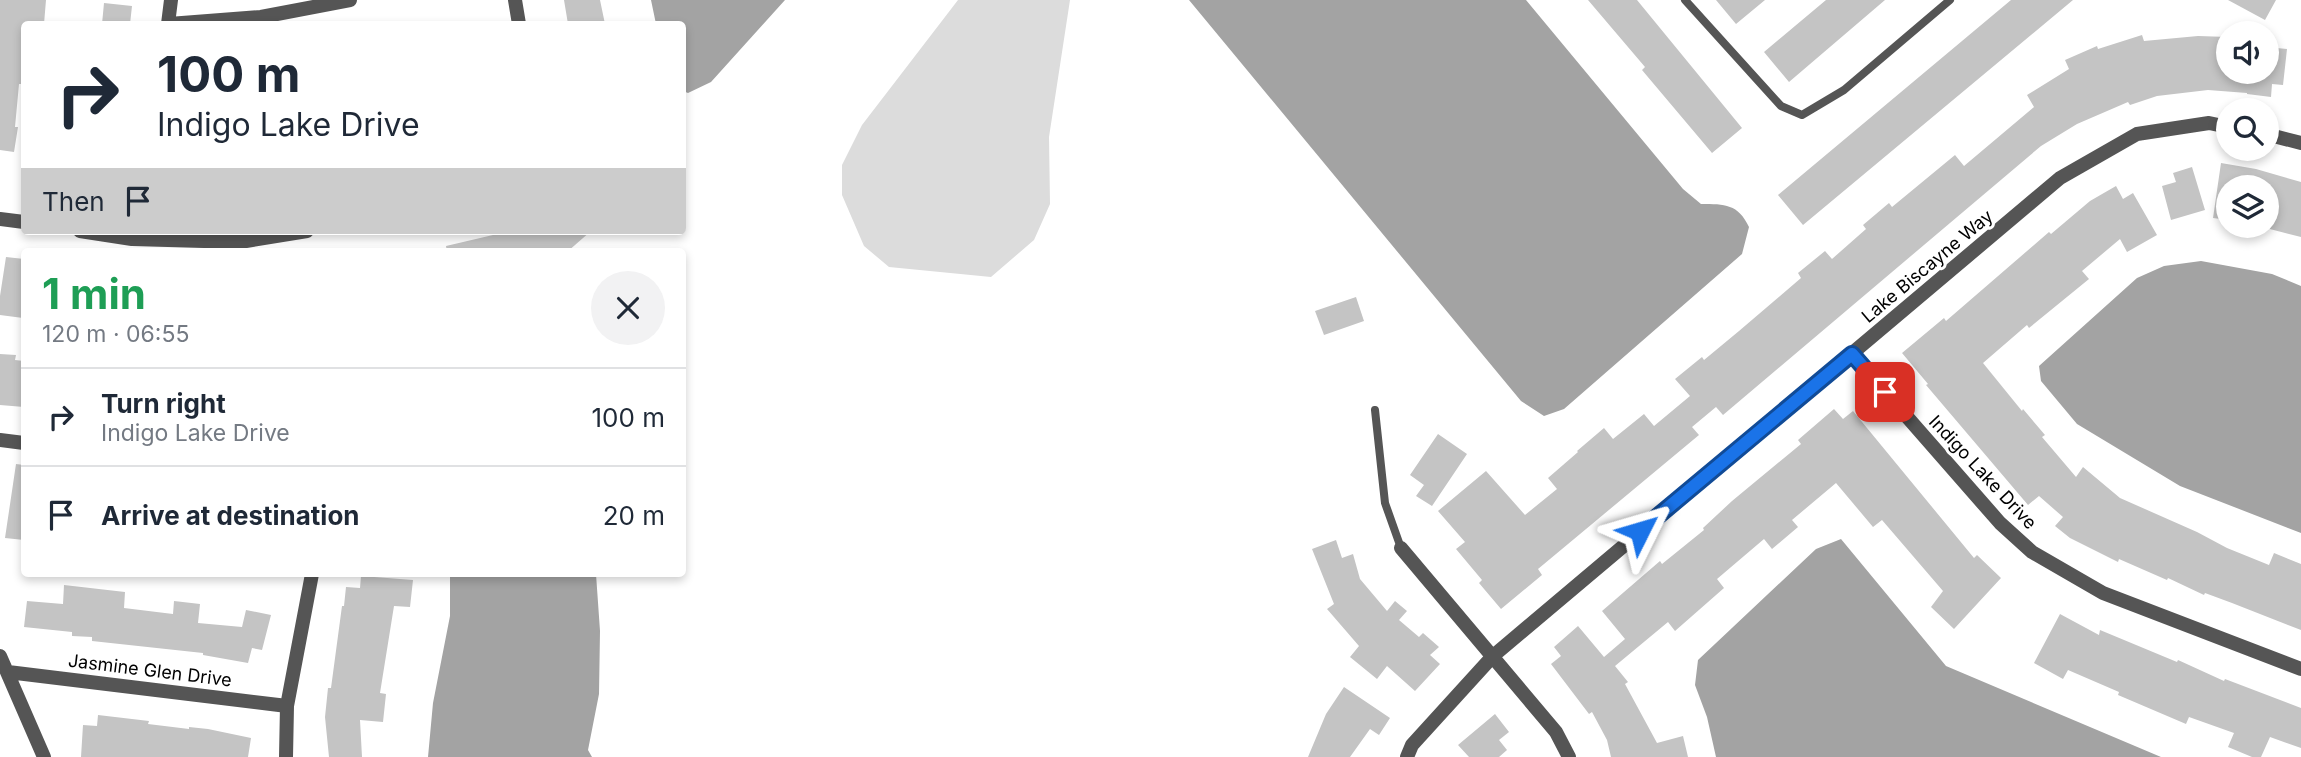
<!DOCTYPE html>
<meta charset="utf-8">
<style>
:root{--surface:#fff;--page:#f2f2f3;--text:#1f2937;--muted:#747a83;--line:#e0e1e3}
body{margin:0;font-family:Inter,sans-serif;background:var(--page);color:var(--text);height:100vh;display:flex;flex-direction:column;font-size:26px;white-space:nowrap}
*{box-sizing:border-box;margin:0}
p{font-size:23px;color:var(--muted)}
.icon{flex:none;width:38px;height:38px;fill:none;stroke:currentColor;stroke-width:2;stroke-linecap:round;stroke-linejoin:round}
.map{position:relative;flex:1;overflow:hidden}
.side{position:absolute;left:21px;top:248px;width:665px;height:329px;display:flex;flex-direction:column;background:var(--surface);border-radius:7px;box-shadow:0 4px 10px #0003}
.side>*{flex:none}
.top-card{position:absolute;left:21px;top:21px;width:665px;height:214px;border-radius:7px;box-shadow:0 4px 10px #0003;background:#fff;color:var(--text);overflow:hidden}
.fabs{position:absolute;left:2216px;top:21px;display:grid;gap:14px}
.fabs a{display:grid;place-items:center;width:63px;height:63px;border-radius:50%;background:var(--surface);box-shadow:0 4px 10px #0003;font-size:35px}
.pin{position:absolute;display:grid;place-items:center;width:60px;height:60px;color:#fff;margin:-30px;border-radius:14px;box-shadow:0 4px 10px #0006}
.me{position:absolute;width:77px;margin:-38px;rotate:50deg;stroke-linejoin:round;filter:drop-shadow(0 0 5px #0008)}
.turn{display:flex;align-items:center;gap:24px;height:147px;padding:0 21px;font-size:32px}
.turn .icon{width:91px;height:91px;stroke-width:2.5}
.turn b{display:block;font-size:49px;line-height:60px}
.then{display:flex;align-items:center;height:66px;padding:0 21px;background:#0003;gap:14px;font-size:26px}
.round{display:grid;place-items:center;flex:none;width:74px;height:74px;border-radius:37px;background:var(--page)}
.summary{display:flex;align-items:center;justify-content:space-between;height:119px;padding:0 21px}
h1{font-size:42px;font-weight:700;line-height:52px;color:#1e9e55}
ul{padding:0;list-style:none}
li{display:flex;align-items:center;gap:21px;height:98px;padding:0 21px;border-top:2px solid var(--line)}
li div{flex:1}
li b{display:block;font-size:26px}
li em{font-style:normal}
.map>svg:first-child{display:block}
.green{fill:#dcdcdc}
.water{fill:#a3a3a3}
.building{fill:#c4c4c4}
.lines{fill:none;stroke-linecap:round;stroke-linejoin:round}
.lane{stroke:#555;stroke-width:8}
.street{stroke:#555;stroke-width:14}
.route-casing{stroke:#114b97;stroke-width:18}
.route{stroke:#1a73e8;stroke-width:12}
.labels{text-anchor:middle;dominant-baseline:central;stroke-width:6;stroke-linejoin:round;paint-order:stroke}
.street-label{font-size:18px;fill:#000;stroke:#fff}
</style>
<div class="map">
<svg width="2301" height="757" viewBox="0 0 2301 757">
<rect width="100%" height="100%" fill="#fff"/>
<path class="green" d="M 958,0 L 1070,0 L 1049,137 L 1050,204 L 1034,240 L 991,277 L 889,267 L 864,246 L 842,195 L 842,165 L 862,125 Z"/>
<path class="water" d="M 651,0 L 785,0 L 711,82 L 688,93 L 683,91 L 682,24 L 656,24 Z
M 1189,0 L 1526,0 L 1683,189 L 1701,204 C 1725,204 1738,204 1749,227 L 1742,254 L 1564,409 L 1544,416 L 1521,401 Z
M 2201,261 L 2272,274 L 2301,286 L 2301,533 L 2180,486 L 2077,424 L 2041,381 L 2039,366 L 2137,278 L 2164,266 Z
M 1841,539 L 1946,666 L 2161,757 L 1716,757 L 1707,717 L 1695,685 L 1698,660 L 1816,549 Z
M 450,574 L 596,574 L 600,631 L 599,694 L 588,750 L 592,757 L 428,757 L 433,703 L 450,616 Z"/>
<path class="building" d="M 0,0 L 46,0 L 44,24 L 24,24 L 24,84 L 19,84 L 15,127 L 18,127 L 14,152 L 0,150 Z
M 564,0 L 600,0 L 605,24 L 568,24 Z
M 1588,0 L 1637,0 L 1742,128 L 1712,153 L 1642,70 L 1645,67 Z
M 1716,0 L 1765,0 L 1736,24 Z
M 1826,0 L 1885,0 L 1789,82 L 1764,52 Z
M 2011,0 L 2073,0 L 1803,225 L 1778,195 Z
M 2228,0 L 2276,0 L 2265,20 Z
M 104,3 L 132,6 L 130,24 L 102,24 Z
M 2142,35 L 2144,41 L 2198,36 L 2228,37 L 2228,72 L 2266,72 L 2266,47 L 2287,49 L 2283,85 L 2272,84 L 2271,97 L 2247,94 L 2247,93 L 2208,90 L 2157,96 L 2130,105 L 2128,102 L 2077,124 L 2041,146 L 1723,415 L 1716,407 L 1692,427 L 1699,435 L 1538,569 L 1542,575 L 1501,609 L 1479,583 L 1482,580 L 1456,549 L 1465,542 L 1438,511 L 1486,471 L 1525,515 L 1557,489 L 1548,478 L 1578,452 L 1577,451 L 1604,428 L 1613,439 L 1644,414 L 1654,426 L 1690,396 L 1675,379 L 1702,357 L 1704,360 L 1739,331 L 1801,278 L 1798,273 L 1825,251 L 1832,259 L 1866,229 L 1863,225 L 1889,203 L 1892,207 L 1955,155 L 1964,166 L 2034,107 L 2027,95 L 2069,69 L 2065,60 L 2097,46 L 2098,49 Z
M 2221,163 L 2256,169 L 2301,182 L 2301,237 L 2266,228 L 2266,187 L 2228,187 L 2228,220 L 2213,218 Z
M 2192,167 L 2205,210 L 2171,220 L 2162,186 L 2176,182 L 2173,173 Z
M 2116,186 L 2123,199 L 2133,193 L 2157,235 L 2127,252 L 2120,239 L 2082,271 L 2089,279 L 2029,328 L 2027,325 L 1983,363 L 2022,411 L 2023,409 L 2045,435 L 2042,437 L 2076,477 L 2083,467 L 2120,498 L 2197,532 L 2227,548 L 2269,565 L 2274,553 L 2301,564 L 2301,630 L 2232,603 L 2205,593 L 2204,595 L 2168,578 L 2167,580 L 2119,559 L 2118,562 L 2070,538 L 2055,526 L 2063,517 L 2039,496 L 2028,505 L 1926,385 L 1928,384 L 1902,353 L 1944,318 L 1946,321 L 2049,232 L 2051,234 L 2090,201 Z
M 591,231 L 567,252 L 447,252 L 446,246 L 510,231 Z
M 6,257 L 24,259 L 23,318 L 0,315 L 0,296 Z
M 1356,297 L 1364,321 L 1324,335 L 1315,311 Z
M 0,354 L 16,355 L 15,360 L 24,361 L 24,407 L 0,405 Z
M 1834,409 L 1843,419 L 1853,411 L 1974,558 L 1977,555 L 2001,578 L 1954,629 L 1931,607 L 1943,591 L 1882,520 L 1873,527 L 1836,483 L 1792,520 L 1798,527 L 1772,549 L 1764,539 L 1717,579 L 1724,588 L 1675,631 L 1668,622 L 1615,666 L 1628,682 L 1625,684 L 1657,743 L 1683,736 L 1688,757 L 1611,757 L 1607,740 L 1592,712 L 1589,714 L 1551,664 L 1561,656 L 1554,647 L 1578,626 L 1604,657 L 1625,639 L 1602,611 L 1660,561 L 1662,564 L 1704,530 L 1703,528 L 1732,501 L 1801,444 L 1798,440 Z
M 1438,434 L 1467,454 L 1432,506 L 1416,496 L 1424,485 L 1410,475 Z
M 16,464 L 24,465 L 24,540 L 5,538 Z
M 1336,540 L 1342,558 L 1353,554 L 1360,579 L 1387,611 L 1395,601 L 1407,611 L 1399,620 L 1419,637 L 1423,633 L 1439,647 L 1430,655 L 1440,664 L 1415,691 L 1387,666 L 1377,679 L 1350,657 L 1359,646 L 1327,609 L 1334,604 L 1312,549 Z
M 361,576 L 413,580 L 410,607 L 394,606 L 380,693 L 386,694 L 383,722 L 360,720 L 362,757 L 329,757 L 325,717 L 328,688 L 331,688 L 342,606 L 344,606 L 346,587 L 360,588 Z
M 64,585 L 125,592 L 124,608 L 173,614 L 174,601 L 200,604 L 198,623 L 242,627 L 246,610 L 271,615 L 262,650 L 252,648 L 248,663 L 203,655 L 203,653 L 92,641 L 92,637 L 72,636 L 72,632 L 24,627 L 27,601 L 63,604 Z
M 2060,614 L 2099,635 L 2100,630 L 2177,662 L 2178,660 L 2224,681 L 2225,679 L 2301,708 L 2301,748 L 2270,737 L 2261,757 L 2252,757 L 2228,747 L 2234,733 L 2189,717 L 2186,724 L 2118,695 L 2119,692 L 2068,670 L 2063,679 L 2034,663 Z
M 1344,687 L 1390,718 L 1379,735 L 1370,729 L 1350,757 L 1308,757 L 1326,714 Z
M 1495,714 L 1509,732 L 1499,740 L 1507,750 L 1499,757 L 1469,757 L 1458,745 Z
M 98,715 L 149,721 L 148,724 L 189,729 L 189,727 L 208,729 L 251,738 L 248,757 L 81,757 L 83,725 L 97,726 Z"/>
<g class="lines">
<path class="lane" d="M 1685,0 L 1781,106 L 1802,115 L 1844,90 L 1950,0
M 1375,410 L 1385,503 L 1401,548"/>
<path class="street" d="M 515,0 L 519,24
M 168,24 L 171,0
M 169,24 L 261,17 L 350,0
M 2266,134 L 2301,143
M 0,219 L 24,222
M 80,231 L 132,239 L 240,242 L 307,231
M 1852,354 L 2000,523 L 2032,552 L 2103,593 L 2301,669
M 0,440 L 24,443
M 1401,548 L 1556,732 L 1569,757
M 0,656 L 44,757
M 8,672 L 287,706
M 286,757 L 287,706 L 312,574
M 1407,757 L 1412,745 L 1493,656 L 2060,178 L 2137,134 L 2209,123 L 2228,127"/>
</g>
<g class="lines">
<g class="route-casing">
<path id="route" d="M 1640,531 L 1852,354 L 1885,392"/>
</g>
<use href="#route" class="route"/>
</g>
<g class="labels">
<g class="street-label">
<text transform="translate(1927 266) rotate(-40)">Lake Biscayne Way</text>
<text transform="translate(1983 472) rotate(47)">Indigo Lake Drive</text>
<text transform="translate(150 670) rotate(7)">Jasmine Glen Drive</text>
</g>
</g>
</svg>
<div class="fabs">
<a><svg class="icon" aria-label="sound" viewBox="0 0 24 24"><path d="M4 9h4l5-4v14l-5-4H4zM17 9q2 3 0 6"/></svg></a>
<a><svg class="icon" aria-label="search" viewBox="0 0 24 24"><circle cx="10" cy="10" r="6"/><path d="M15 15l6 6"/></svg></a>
<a><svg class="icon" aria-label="layers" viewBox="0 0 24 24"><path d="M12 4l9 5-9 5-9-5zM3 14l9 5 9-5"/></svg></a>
</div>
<div class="pin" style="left:1885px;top:392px;background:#d93025"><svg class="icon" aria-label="arrive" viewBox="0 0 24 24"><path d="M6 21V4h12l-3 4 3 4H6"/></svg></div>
<svg class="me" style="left:1640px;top:531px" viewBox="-20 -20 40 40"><path d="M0-17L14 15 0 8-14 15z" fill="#1a73e8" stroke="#fff" stroke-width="4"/></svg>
<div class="top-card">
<div class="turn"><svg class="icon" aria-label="right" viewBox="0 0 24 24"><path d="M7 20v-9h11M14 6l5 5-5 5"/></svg><div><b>100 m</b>Indigo Lake Drive</div></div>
<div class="then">Then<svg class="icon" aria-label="arrive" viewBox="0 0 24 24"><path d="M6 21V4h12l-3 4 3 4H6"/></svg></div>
</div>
<section class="side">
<div class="summary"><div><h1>1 min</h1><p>120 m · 06:55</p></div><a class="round"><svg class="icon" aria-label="close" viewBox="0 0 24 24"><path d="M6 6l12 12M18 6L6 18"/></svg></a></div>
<ul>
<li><svg class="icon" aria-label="right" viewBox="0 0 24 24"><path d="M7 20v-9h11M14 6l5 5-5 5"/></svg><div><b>Turn right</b><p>Indigo Lake Drive</p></div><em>100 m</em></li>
<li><svg class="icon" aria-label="arrive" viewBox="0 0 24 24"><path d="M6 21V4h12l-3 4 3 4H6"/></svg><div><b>Arrive at destination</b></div><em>20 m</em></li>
</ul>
</section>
</div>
